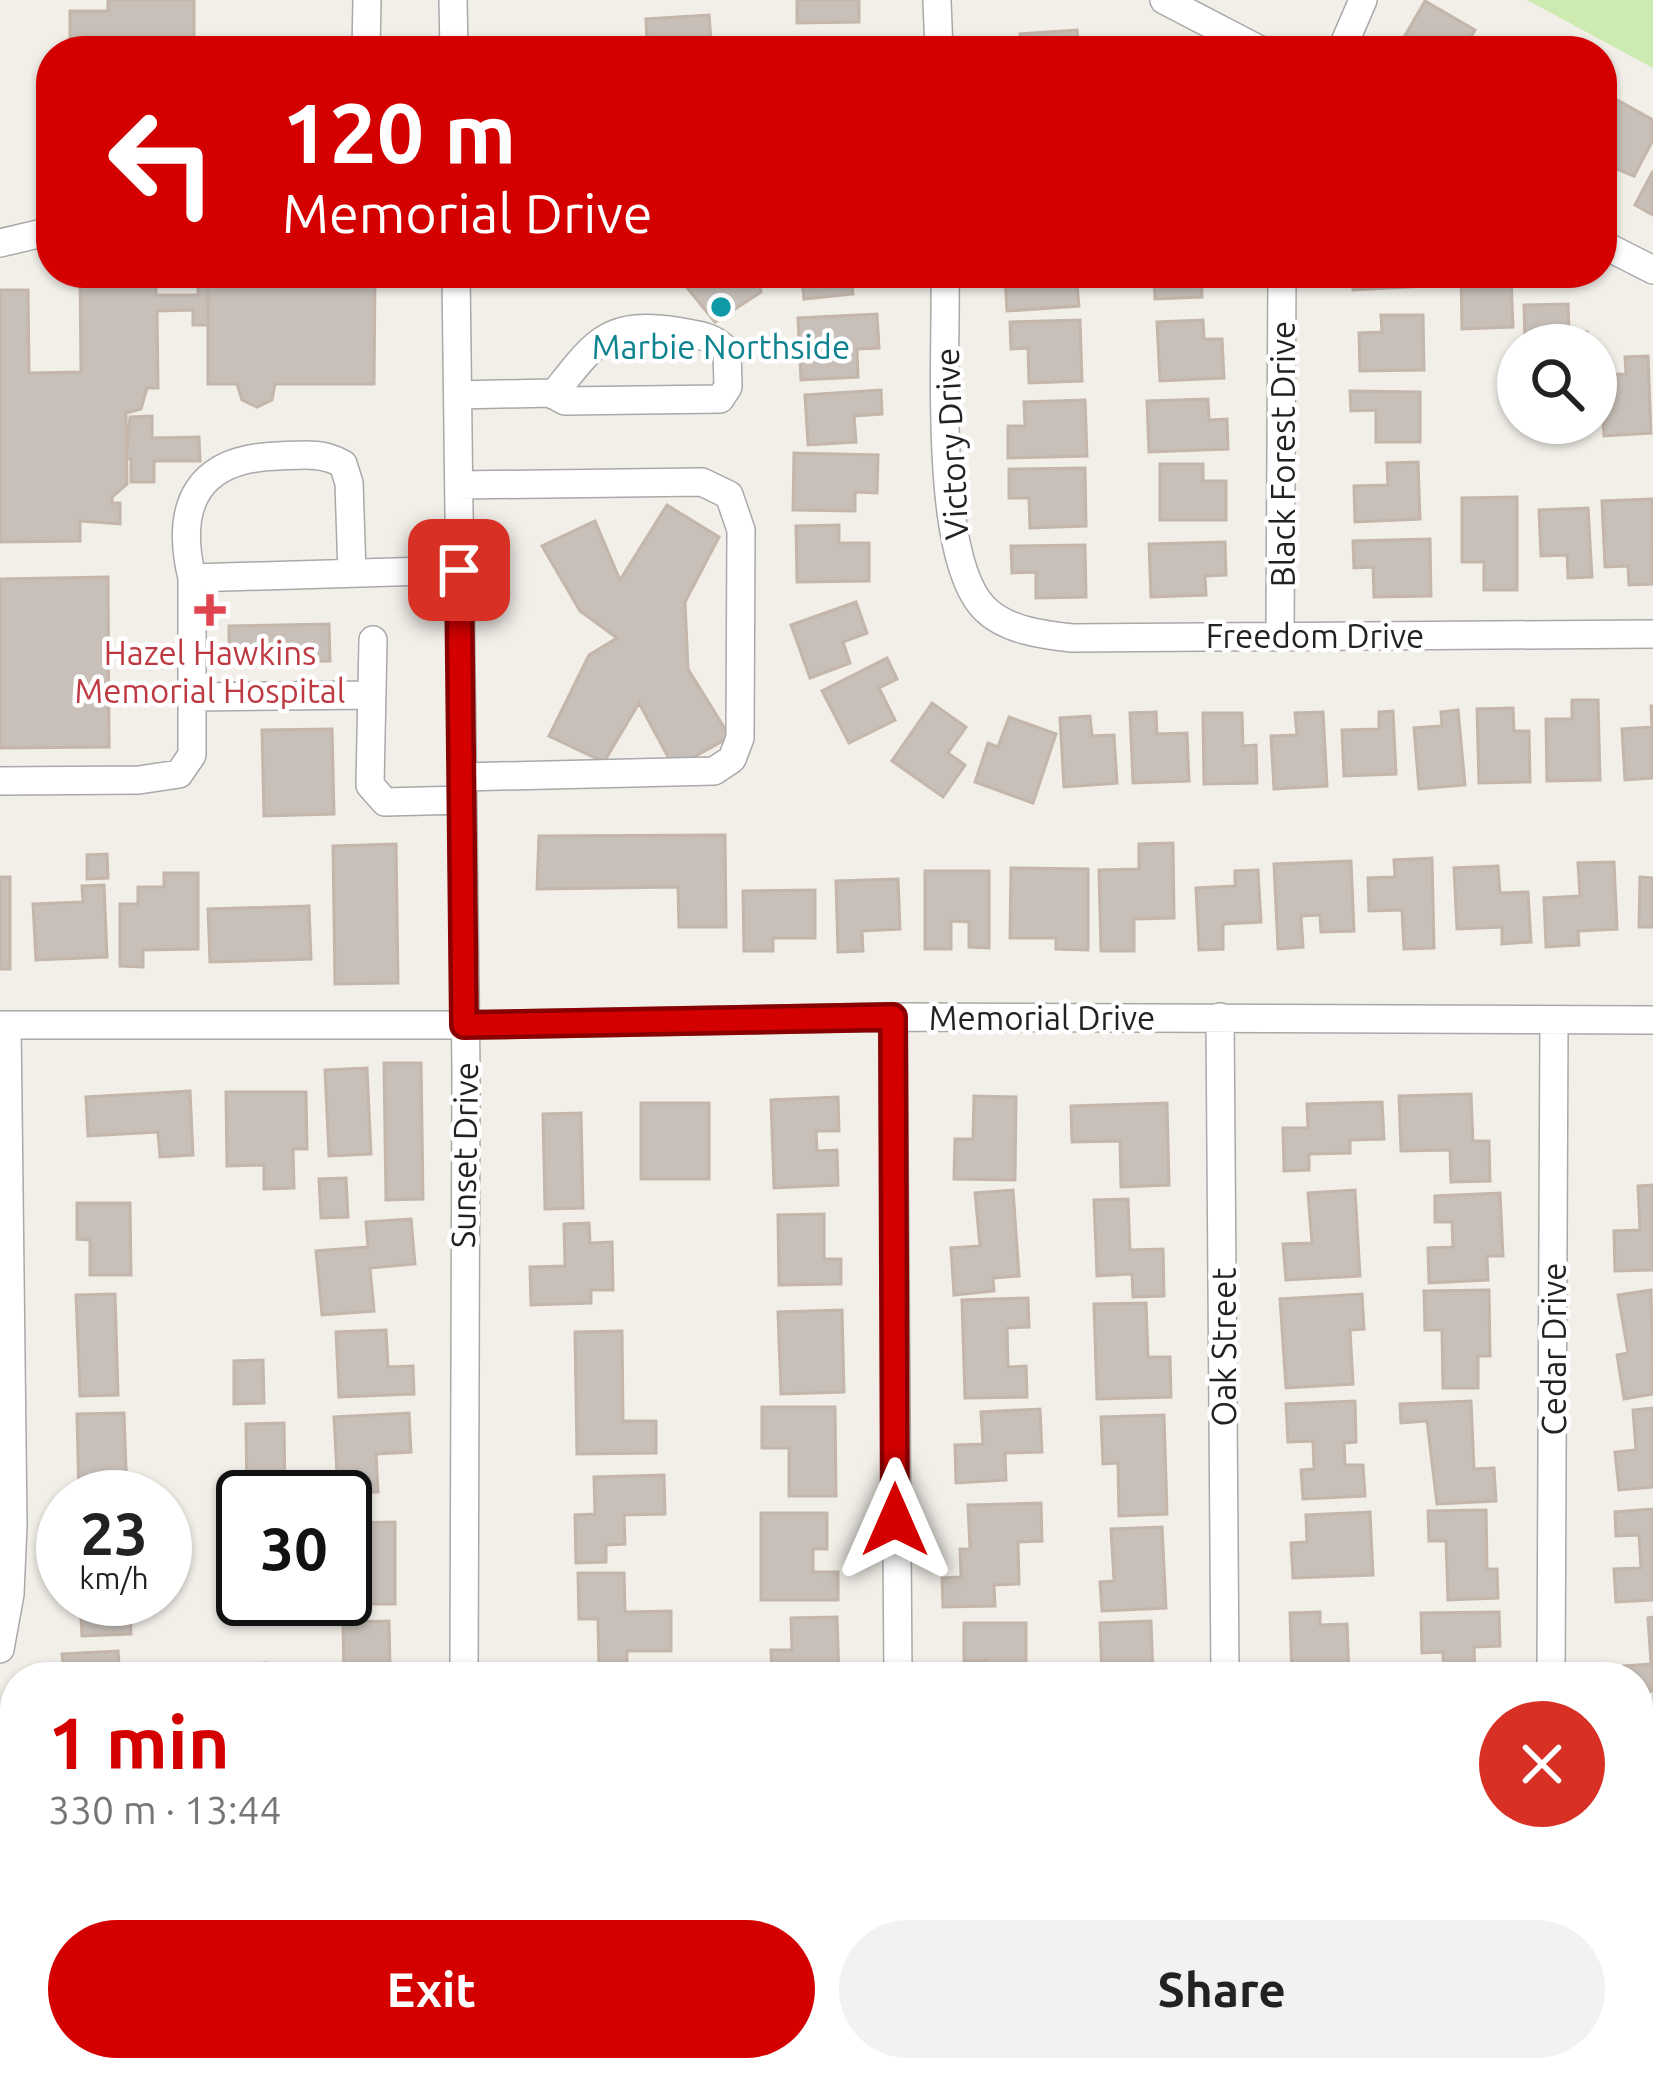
<!DOCTYPE html>
<meta charset="utf-8">
<style>
:root{--surface:#fff;--page:#f2f2f2;--text:#222;--muted:#767676;--accent:#d40000}
body{margin:0;font-family:Ubuntu,sans-serif;background:var(--page);color:var(--text);height:100vh;display:flex;flex-direction:column;font-size:45px;white-space:nowrap}
*{box-sizing:border-box;margin:0}
p{font-size:39px;color:var(--muted)}
.icon{flex:none;width:66px;height:66px;fill:none;stroke:currentColor;stroke-width:2;stroke-linecap:round;stroke-linejoin:round}
.map{position:relative;flex:1;overflow:hidden}
.sheet{position:absolute;left:0px;top:1662px;width:1653px;height:420px;display:flex;flex-direction:column;background:var(--surface);border-radius:48px 48px 0 0;box-shadow:0 3px 9px #0004}
.sheet>*{flex:none}
.hud{position:absolute;left:36px;top:36px;width:1581px;height:252px;border-radius:48px;box-shadow:0 3px 9px #0004;background:#d40000;color:#fff;overflow:hidden}
.fabs{position:absolute;left:1497px;top:324px;display:grid;gap:24px}
.fabs a{display:grid;place-items:center;width:120px;height:120px;border-radius:50%;background:var(--surface);box-shadow:0 3px 9px #0004;font-size:60px}
.speed{position:absolute;left:36px;top:1470px;display:flex;gap:24px;font-size:60px;font-weight:700;text-align:center}
.speed>*{display:grid;place-content:center;width:156px;height:156px;border-radius:50%;background:var(--surface);box-shadow:0 3px 9px #0004;line-height:1}
.speed small{font-size:30px;font-weight:400}
.speed .limit{border:6px solid #111;border-radius:18px;background:#fff;color:#111}
.pin{position:absolute;display:grid;place-items:center;width:102px;height:102px;color:#fff;margin:-51px;border-radius:24px;box-shadow:0 6px 18px #0006}
.me{position:absolute;width:132px;margin:-66px;rotate:0deg;stroke-linejoin:round;filter:drop-shadow(0 0 9px #0008)}
.turn{display:flex;align-items:center;gap:42px;height:252px;padding:0 48px;font-size:54px}
.turn .icon{width:156px;height:156px;stroke-width:2.5}
.turn b{display:block;font-size:84px;line-height:102px}
.round{display:grid;place-items:center;flex:none;width:126px;height:126px;border-radius:63px;background:var(--page)}
.summary{display:flex;align-items:center;justify-content:space-between;height:204px;padding:0 48px}
h1{font-size:72px;font-weight:700;line-height:90px;color:var(--accent)}
.action{display:flex;gap:24px;margin-top:auto;padding:24px 48px}
.action a{flex:1;height:138px;border-radius:72px;background:var(--accent);color:#fff;font-size:48px;font-weight:700;line-height:138px;text-align:center}
.action a+a{background:var(--page);color:var(--text)}
.map>svg:first-child{display:block}
.grass{fill:#cdebb0}
.building{fill:#c7bfb8;stroke:#c4b6ab;stroke-width:3}
.lines{fill:none;stroke-linecap:round;stroke-linejoin:round}
.minor-casing{stroke:#a9a9a9;stroke-width:30}
.minor{stroke:#fff;stroke-width:27}
.route-casing{stroke:#8a0000;stroke-width:30}
.route{stroke:#d40000;stroke-width:21}
.culture-dot{fill:#0f9aa8;stroke:#fff;stroke-width:4.5}
.health-dot{fill:#e0444e;stroke:#fff;stroke-width:4.5}
.labels{text-anchor:middle;dominant-baseline:central;stroke-width:9;stroke-linejoin:round;paint-order:stroke}
.culture-label{font-size:33px;fill:#0d838f;stroke:#fff}
.street-label{font-size:33px;fill:#222;stroke:#fff}
.health-label{font-size:33px;fill:#be3a42;stroke:#fff}
</style>
<div class="map">
<svg width="1653" height="2082" viewBox="0 0 1653 2082">
<rect width="100%" height="100%" fill="#f2efe9"/>
<path class="grass" d="M 1527,0 L 1653,0 L 1653,68 Z"/>
<path class="building" d="M 108,0 L 194,0 L 194,38 L 156,38 L 156,51 L 70,51 L 70,11 L 108,11 Z
M 797,0 L 859,0 L 859,22 L 797,23 Z
M 1425,1 L 1475,30 L 1463,51 L 1396,51 Z
M 709,15 L 711,40 L 647,44 L 646,19 Z
M 1077,30 L 1079,51 L 1021,51 L 1020,34 Z
M 262,41 L 262,51 L 201,51 L 214,42 Z
M 1612,97 L 1653,120 L 1653,140 L 1634,176 L 1602,163 L 1602,116 Z
M 1653,171 L 1653,215 L 1635,205 Z
M 80,273 L 156,273 L 156,295 L 198,295 L 198,273 L 208,273 L 208,325 L 193,325 L 193,310 L 157,311 L 158,388 L 147,388 L 141,409 L 126,413 L 127,484 L 112,497 L 112,503 L 120,503 L 120,524 L 80,521 L 80,541 L 0,542 L 0,290 L 28,290 L 29,373 L 81,372 Z
M 208,273 L 375,273 L 374,384 L 275,384 L 272,400 L 257,407 L 242,400 L 237,384 L 208,384 Z
M 675,273 L 758,273 L 761,292 L 715,322 Z
M 801,273 L 850,273 L 853,294 L 804,299 Z
M 1022,273 L 1076,273 L 1079,306 L 1007,311 L 1005,278 Z
M 1154,273 L 1201,273 L 1202,297 L 1155,299 Z
M 1351,273 L 1424,273 L 1425,286 L 1353,290 Z
M 1461,273 L 1511,276 L 1513,327 L 1462,329 Z
M 1568,304 L 1569,332 L 1587,332 L 1587,345 L 1525,345 L 1524,305 Z
M 877,314 L 879,348 L 857,349 L 858,377 L 801,380 L 798,318 Z
M 1381,315 L 1423,315 L 1424,370 L 1360,371 L 1359,333 L 1382,332 Z
M 1080,320 L 1082,381 L 1029,383 L 1028,348 L 1011,349 L 1010,322 Z
M 1203,320 L 1204,339 L 1222,339 L 1224,378 L 1160,381 L 1157,322 Z
M 1648,356 L 1651,433 L 1604,436 L 1601,375 L 1626,374 L 1625,357 Z
M 881,390 L 882,414 L 854,416 L 856,442 L 808,445 L 805,395 Z
M 1350,391 L 1420,392 L 1420,442 L 1376,442 L 1376,410 L 1351,411 Z
M 1208,399 L 1209,420 L 1227,419 L 1228,449 L 1149,452 L 1147,401 Z
M 1085,400 L 1087,456 L 1008,458 L 1008,426 L 1025,426 L 1024,402 Z
M 152,416 L 152,438 L 199,437 L 200,461 L 154,461 L 154,482 L 131,482 L 131,459 L 126,459 L 130,417 Z
M 794,453 L 878,455 L 877,493 L 855,492 L 855,511 L 793,510 Z
M 1418,462 L 1420,519 L 1355,522 L 1354,486 L 1388,485 L 1387,463 Z
M 1160,464 L 1203,464 L 1203,481 L 1226,481 L 1226,520 L 1160,520 Z
M 1085,468 L 1086,526 L 1030,528 L 1029,498 L 1009,498 L 1009,469 Z
M 1517,497 L 1517,590 L 1484,590 L 1484,562 L 1462,562 L 1462,498 Z
M 1652,499 L 1653,584 L 1629,585 L 1628,566 L 1605,567 L 1602,501 Z
M 667,505 L 719,537 L 685,602 L 688,669 L 730,737 L 674,768 L 639,703 L 604,762 L 549,736 L 589,655 L 617,638 L 580,611 L 542,546 L 595,521 L 620,580 Z
M 1588,508 L 1592,577 L 1568,578 L 1567,555 L 1541,556 L 1539,510 Z
M 839,525 L 839,543 L 869,543 L 869,581 L 797,582 L 796,526 Z
M 1430,539 L 1431,596 L 1374,597 L 1373,567 L 1354,568 L 1353,541 Z
M 1225,542 L 1226,575 L 1205,576 L 1206,595 L 1151,597 L 1149,544 Z
M 1085,545 L 1086,597 L 1036,598 L 1036,572 L 1012,573 L 1011,546 Z
M 108,577 L 109,747 L 0,748 L 0,579 Z
M 856,602 L 867,633 L 843,642 L 850,663 L 810,678 L 791,625 Z
M 329,624 L 330,661 L 229,662 L 229,626 Z
M 887,658 L 897,679 L 879,688 L 895,720 L 849,743 L 822,691 Z
M 1572,700 L 1598,700 L 1600,780 L 1547,781 L 1546,719 L 1572,719 Z
M 932,703 L 966,727 L 948,753 L 965,765 L 943,797 L 892,761 Z
M 1651,706 L 1653,706 L 1653,778 L 1625,780 L 1622,729 L 1652,727 Z
M 1513,708 L 1514,731 L 1529,731 L 1530,782 L 1479,783 L 1477,709 Z
M 1458,710 L 1465,785 L 1419,789 L 1414,728 L 1442,726 L 1441,712 Z
M 1393,711 L 1396,774 L 1344,776 L 1342,730 L 1379,729 L 1379,712 Z
M 1156,712 L 1157,734 L 1187,733 L 1189,781 L 1133,783 L 1130,713 Z
M 1323,712 L 1327,786 L 1274,789 L 1271,736 L 1297,735 L 1295,713 Z
M 1203,713 L 1242,713 L 1243,746 L 1256,745 L 1257,783 L 1204,784 Z
M 1090,716 L 1092,736 L 1114,735 L 1117,783 L 1064,787 L 1060,718 Z
M 1009,717 L 1056,734 L 1033,803 L 975,782 L 988,743 L 998,747 Z
M 332,729 L 334,814 L 264,816 L 262,730 Z
M 725,835 L 726,927 L 679,927 L 678,887 L 537,889 L 539,836 Z
M 1173,843 L 1174,918 L 1134,919 L 1134,951 L 1101,951 L 1099,870 L 1139,869 L 1139,844 Z
M 396,844 L 398,983 L 335,984 L 333,846 Z
M 107,854 L 108,878 L 87,879 L 87,855 Z
M 1432,858 L 1434,948 L 1404,949 L 1402,910 L 1369,911 L 1368,878 L 1395,877 L 1394,860 Z
M 1351,861 L 1354,931 L 1321,932 L 1320,915 L 1301,916 L 1303,947 L 1278,949 L 1274,864 Z
M 1614,862 L 1617,929 L 1578,931 L 1579,945 L 1546,947 L 1544,898 L 1580,896 L 1578,863 Z
M 1498,866 L 1500,893 L 1528,892 L 1531,942 L 1502,944 L 1502,927 L 1457,929 L 1454,868 Z
M 1011,868 L 1088,869 L 1088,950 L 1056,949 L 1056,938 L 1010,938 Z
M 1258,870 L 1261,922 L 1223,924 L 1223,949 L 1199,950 L 1196,888 L 1235,886 L 1235,871 Z
M 925,871 L 989,871 L 989,948 L 969,947 L 969,922 L 951,921 L 951,949 L 925,949 Z
M 164,873 L 198,873 L 198,949 L 143,950 L 143,967 L 120,966 L 120,904 L 138,904 L 138,887 L 164,887 Z
M 0,877 L 10,877 L 10,969 L 0,969 Z
M 1640,877 L 1653,878 L 1653,927 L 1639,927 Z
M 898,879 L 900,929 L 862,931 L 863,951 L 838,952 L 836,881 Z
M 104,885 L 107,957 L 36,960 L 33,904 L 83,902 L 82,886 Z
M 815,890 L 815,938 L 773,938 L 773,951 L 744,951 L 743,891 Z
M 309,906 L 311,959 L 210,962 L 208,909 Z
M 384,1063 L 421,1063 L 423,1199 L 386,1200 Z
M 367,1068 L 371,1154 L 329,1156 L 325,1070 Z
M 190,1091 L 193,1155 L 160,1157 L 158,1132 L 88,1136 L 86,1097 Z
M 226,1092 L 306,1092 L 307,1149 L 293,1149 L 294,1188 L 264,1189 L 264,1165 L 227,1166 Z
M 1471,1094 L 1473,1141 L 1489,1141 L 1490,1181 L 1451,1182 L 1450,1150 L 1401,1151 L 1399,1096 Z
M 974,1096 L 1016,1097 L 1015,1180 L 954,1179 L 955,1139 L 973,1139 Z
M 838,1097 L 839,1131 L 816,1131 L 817,1151 L 837,1150 L 838,1185 L 774,1188 L 771,1100 Z
M 1382,1102 L 1384,1139 L 1350,1140 L 1350,1153 L 1309,1154 L 1309,1170 L 1284,1171 L 1283,1128 L 1308,1128 L 1307,1104 Z
M 641,1103 L 709,1103 L 709,1179 L 641,1179 Z
M 1167,1103 L 1169,1185 L 1121,1187 L 1120,1141 L 1072,1142 L 1071,1106 Z
M 581,1113 L 583,1208 L 545,1209 L 543,1114 Z
M 346,1178 L 348,1217 L 321,1218 L 319,1179 Z
M 1653,1185 L 1653,1270 L 1615,1271 L 1614,1231 L 1640,1230 L 1638,1186 Z
M 1013,1190 L 1019,1276 L 993,1278 L 994,1291 L 954,1295 L 951,1248 L 980,1246 L 975,1193 Z
M 1355,1190 L 1360,1276 L 1286,1280 L 1283,1244 L 1312,1243 L 1308,1193 Z
M 1500,1193 L 1503,1256 L 1487,1256 L 1488,1280 L 1429,1283 L 1428,1248 L 1453,1247 L 1452,1222 L 1435,1222 L 1435,1196 Z
M 1128,1199 L 1130,1250 L 1163,1249 L 1164,1296 L 1133,1297 L 1132,1274 L 1097,1276 L 1094,1200 Z
M 77,1203 L 130,1203 L 131,1275 L 90,1275 L 90,1240 L 77,1239 Z
M 824,1214 L 824,1259 L 841,1259 L 841,1284 L 779,1285 L 778,1215 Z
M 411,1219 L 415,1264 L 370,1268 L 374,1311 L 322,1315 L 316,1251 L 368,1247 L 366,1222 Z
M 589,1223 L 590,1243 L 612,1242 L 613,1290 L 591,1290 L 591,1303 L 531,1305 L 530,1267 L 565,1266 L 564,1224 Z
M 1489,1290 L 1490,1356 L 1478,1356 L 1478,1388 L 1443,1388 L 1442,1330 L 1425,1330 L 1424,1291 Z
M 1651,1290 L 1653,1394 L 1624,1399 L 1617,1355 L 1628,1353 L 1618,1295 Z
M 115,1294 L 118,1395 L 80,1396 L 76,1295 Z
M 1362,1294 L 1364,1329 L 1350,1330 L 1353,1384 L 1286,1388 L 1280,1299 Z
M 1028,1298 L 1029,1327 L 1007,1328 L 1008,1367 L 1026,1366 L 1027,1397 L 965,1398 L 962,1300 Z
M 1146,1303 L 1148,1357 L 1170,1357 L 1171,1397 L 1097,1399 L 1094,1304 Z
M 842,1310 L 844,1392 L 781,1394 L 778,1312 Z
M 386,1330 L 388,1367 L 413,1366 L 414,1394 L 339,1397 L 336,1332 Z
M 622,1331 L 623,1421 L 656,1421 L 656,1453 L 577,1454 L 575,1332 Z
M 263,1360 L 264,1403 L 234,1404 L 234,1361 Z
M 1355,1401 L 1356,1442 L 1344,1443 L 1345,1465 L 1363,1465 L 1365,1496 L 1303,1499 L 1301,1470 L 1314,1469 L 1313,1441 L 1288,1442 L 1286,1404 Z
M 1471,1401 L 1474,1469 L 1494,1468 L 1496,1501 L 1437,1504 L 1427,1421 L 1401,1423 L 1400,1404 Z
M 762,1407 L 835,1407 L 836,1496 L 789,1496 L 789,1448 L 762,1448 Z
M 1653,1408 L 1653,1487 L 1619,1490 L 1615,1452 L 1636,1450 L 1633,1410 Z
M 1040,1409 L 1042,1452 L 1005,1453 L 1006,1480 L 956,1483 L 955,1445 L 983,1444 L 981,1412 Z
M 124,1413 L 127,1497 L 79,1497 L 77,1414 Z
M 409,1413 L 411,1452 L 376,1454 L 378,1492 L 338,1493 L 334,1417 Z
M 1164,1415 L 1167,1514 L 1119,1516 L 1118,1463 L 1103,1464 L 1101,1417 Z
M 284,1423 L 285,1497 L 247,1497 L 246,1424 Z
M 664,1475 L 665,1514 L 624,1515 L 625,1544 L 606,1545 L 606,1562 L 576,1563 L 575,1515 L 595,1514 L 594,1477 Z
M 1041,1503 L 1042,1541 L 1018,1542 L 1019,1584 L 994,1585 L 995,1606 L 943,1607 L 942,1578 L 961,1577 L 960,1549 L 970,1549 L 968,1505 Z
M 1653,1509 L 1653,1600 L 1616,1602 L 1614,1569 L 1641,1568 L 1639,1535 L 1616,1536 L 1615,1512 Z
M 1486,1510 L 1487,1569 L 1497,1569 L 1498,1598 L 1448,1600 L 1446,1541 L 1429,1541 L 1428,1511 Z
M 1370,1512 L 1373,1575 L 1293,1578 L 1291,1543 L 1307,1542 L 1306,1515 Z
M 761,1513 L 827,1513 L 827,1549 L 813,1549 L 813,1572 L 838,1572 L 838,1600 L 761,1600 Z
M 395,1522 L 395,1604 L 349,1604 L 349,1523 Z
M 1162,1527 L 1166,1608 L 1102,1611 L 1100,1582 L 1114,1581 L 1111,1529 Z
M 578,1573 L 624,1573 L 625,1612 L 671,1611 L 671,1651 L 627,1651 L 627,1670 L 599,1670 L 598,1619 L 579,1619 Z
M 80,1599 L 130,1599 L 131,1634 L 82,1636 Z
M 1320,1612 L 1320,1625 L 1347,1624 L 1349,1677 L 1292,1677 L 1290,1613 Z
M 1499,1612 L 1500,1646 L 1474,1647 L 1475,1673 L 1491,1677 L 1444,1677 L 1443,1652 L 1422,1653 L 1421,1613 Z
M 837,1617 L 839,1677 L 772,1677 L 771,1650 L 792,1650 L 791,1618 Z
M 1653,1617 L 1653,1691 L 1638,1692 L 1638,1677 L 1625,1677 L 1624,1666 L 1651,1664 L 1648,1618 Z
M 389,1621 L 390,1668 L 410,1668 L 410,1677 L 344,1677 L 343,1622 Z
M 1151,1621 L 1153,1677 L 1102,1677 L 1100,1623 Z
M 964,1623 L 1026,1623 L 1026,1677 L 989,1677 L 988,1661 L 964,1661 Z
M 118,1651 L 120,1677 L 64,1677 L 62,1654 Z
M 266,1663 L 267,1677 L 233,1677 L 232,1667 Z
M 1638,1759 L 1653,1759 L 1653,1788 L 1638,1788 Z
M 1653,1842 L 1653,1886 L 1641,1887 L 1638,1844 Z
M 1653,1934 L 1653,1975 L 1645,1976 L 1642,1935 Z
M 1653,1996 L 1653,2073 L 1642,2073 L 1638,1997 Z
M 52,2067 L 134,2067 L 135,2082 L 53,2082 Z
M 240,2067 L 274,2067 L 275,2082 L 240,2082 Z
M 351,2067 L 410,2067 L 410,2082 L 351,2082 Z
M 632,2067 L 687,2067 L 687,2082 L 632,2082 Z
M 815,2067 L 843,2067 L 843,2082 L 815,2082 Z
M 1055,2067 L 1098,2067 L 1099,2082 L 1055,2082 Z
M 1525,2070 L 1526,2082 L 1473,2082 L 1472,2074 Z"/>
<g class="lines">
<g class="minor-casing">
<path id="minor" d="M 453,0 L 454,51
M 937,0 L 939,51
M 1164,0 L 1262,51
M 366,51 L 367,0
M 1341,51 L 1363,0
M 0,243 L 51,231
M 1602,244 L 1653,270
M 456,273 L 466,1070 L 464,1677
M 945,273 C 947,350 932,557 985,609 C 1006,630 1043,635 1072,638 L 1653,634
M 458,395 L 550,393 L 565,401 L 720,399 L 728,387 L 727,351 C 713,335 696,335 676,331 C 606,320 593,345 553,395
M 459,485 L 702,482 L 729,495 L 741,530 L 740,738 L 732,759 L 714,771 L 462,777
M 192,578 C 174,503 199,458 278,456 C 303,455 322,452 343,464 L 349,483 L 352,573
M 1280,635 L 1282,273
M 373,640 L 370,785 L 385,802 L 462,800
M 192,697 L 372,695
M 0,781 L 139,780 L 179,774 L 192,755 L 192,578 L 459,570
M 893,1017 L 898,1677
M 1220,1017 L 1225,1677
M 0,1025 L 464,1025 L 893,1017 L 1653,1020
M 0,1649 L 10,1594 L 13,1525 L 7,1025
M 1551,1677 L 1554,1022
M 1638,1733 L 1642,1733
M 0,1760 L 15,1759
M 1638,1821 L 1653,1819
M 467,2067 L 468,2082
M 1000,2067 L 1000,2082
M 1575,2067 L 1576,2082"/>
</g>
<use href="#minor" class="minor"/>
</g>
<g class="lines">
<g class="route-casing">
<path id="route" d="M 459,570 L 464,1025 L 893,1017 L 895,1520"/>
</g>
<use href="#route" class="route"/>
</g>
<circle class="culture-dot" cx="721" cy="307" r="12"/>
<path class="health-dot" d="M204 592h12v12h12v12h-12v12h-12v-12h-12v-12h12z"/>
<g class="labels">
<g class="culture-label">
<text x="721" y="346">Marbie Northside</text>
</g>
<g class="street-label">
<text transform="translate(951 444) rotate(-93)">Victory Drive</text>
<text transform="translate(1282 454) rotate(-90)">Black Forest Drive</text>
<text x="1315" y="635">Freedom Drive</text>
<text x="1042" y="1017">Memorial Drive</text>
<text transform="translate(464 1155) rotate(-89)">Sunset Drive</text>
<text transform="translate(1223 1347) rotate(-90)">Oak Street</text>
<text transform="translate(1553 1349) rotate(-90)">Cedar Drive</text>
</g>
<g class="health-label">
<text x="210" y="652">Hazel Hawkins<tspan x="210" dy="38">Memorial Hospital</tspan></text>
</g>
</g>
</svg>
<div class="fabs">
<a><svg class="icon" aria-label="search" viewBox="0 0 24 24"><circle cx="10" cy="10" r="6"/><path d="M15 15l6 6"/></svg></a>
</div>
<div class="speed"><div>23<small>km/h</small></div><div class="limit">30</div></div>
<div class="pin" style="left:459px;top:570px;background:#d93025"><svg class="icon" aria-label="arrive" viewBox="0 0 24 24"><path d="M6 21V4h12l-3 4 3 4H6"/></svg></div>
<svg class="me" style="left:895px;top:1520px" viewBox="-20 -20 40 40"><path d="M0-17L14 15 0 8-14 15z" fill="#d40000" stroke="#fff" stroke-width="4"/></svg>
<div class="hud">
<div class="turn"><svg class="icon" aria-label="left" viewBox="0 0 24 24"><path d="M17 20v-9H6M10 6l-5 5 5 5"/></svg><div><b>120 m</b>Memorial Drive</div></div>
</div>
<section class="sheet">
<div class="summary"><div><h1>1 min</h1><p>330 m · 13:44</p></div><a class="round" style="background:#d93025;color:#fff"><svg class="icon" aria-label="close" viewBox="0 0 24 24"><path d="M6 6l12 12M18 6L6 18"/></svg></a></div>
<div class="action"><a>Exit</a><a>Share</a></div>
</section>
</div>
